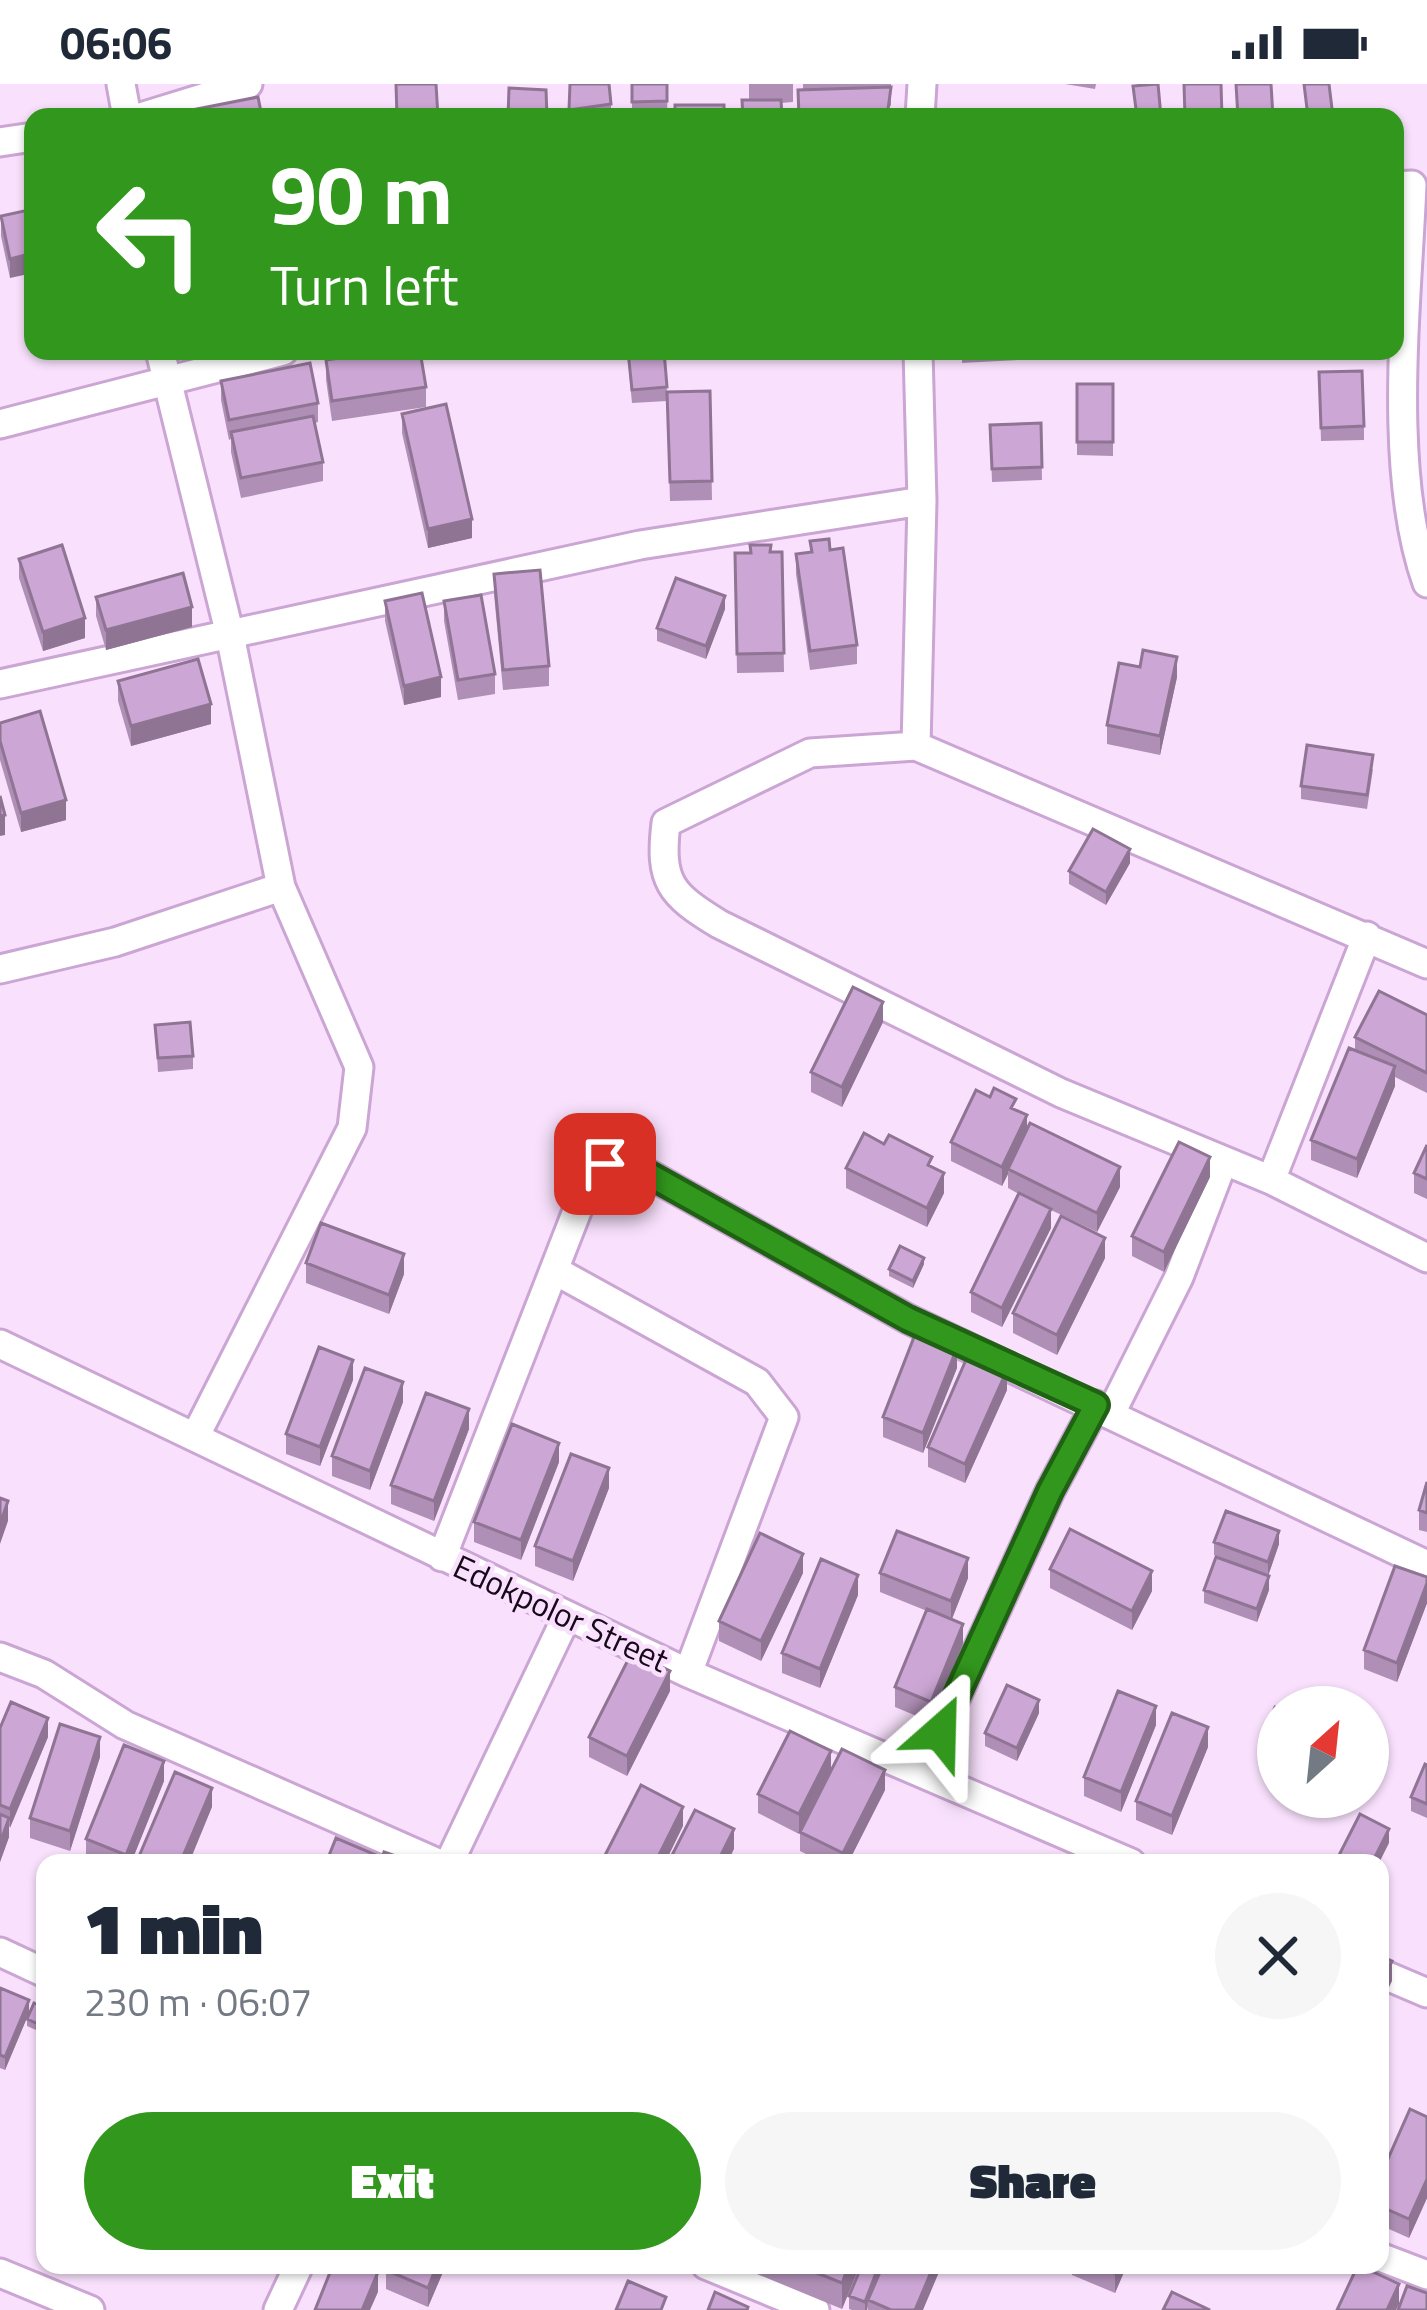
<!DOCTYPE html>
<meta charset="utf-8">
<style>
:root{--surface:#fff;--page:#f6f6f7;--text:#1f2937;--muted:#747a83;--accent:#32971d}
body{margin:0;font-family:"Titillium Web",sans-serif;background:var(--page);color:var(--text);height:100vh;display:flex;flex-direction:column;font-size:45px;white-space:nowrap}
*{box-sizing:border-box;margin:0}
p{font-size:39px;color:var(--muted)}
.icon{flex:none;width:66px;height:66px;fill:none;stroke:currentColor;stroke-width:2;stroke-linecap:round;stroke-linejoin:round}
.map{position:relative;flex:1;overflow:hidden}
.panel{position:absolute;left:36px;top:1770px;width:1353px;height:420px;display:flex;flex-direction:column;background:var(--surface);border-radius:24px;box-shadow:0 3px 9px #0004}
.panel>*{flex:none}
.banner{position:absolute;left:24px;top:24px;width:1380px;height:252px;border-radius:24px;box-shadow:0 3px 9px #0004;background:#32971d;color:#fff;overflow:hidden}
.needle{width:78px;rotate:27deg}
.tools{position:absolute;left:1257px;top:1602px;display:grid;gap:24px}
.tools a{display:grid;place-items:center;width:132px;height:132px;border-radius:50%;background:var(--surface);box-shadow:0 3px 9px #0004;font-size:60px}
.pin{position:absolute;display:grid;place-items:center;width:102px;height:102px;color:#fff;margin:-51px;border-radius:24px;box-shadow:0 6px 18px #0006}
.me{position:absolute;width:132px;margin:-66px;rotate:25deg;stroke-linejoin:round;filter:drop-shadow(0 0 9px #0008)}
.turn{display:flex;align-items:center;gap:42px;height:252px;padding:0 48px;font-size:54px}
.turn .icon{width:156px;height:156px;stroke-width:2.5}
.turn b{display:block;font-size:84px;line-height:102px}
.round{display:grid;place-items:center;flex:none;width:126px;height:126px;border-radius:63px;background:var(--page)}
.head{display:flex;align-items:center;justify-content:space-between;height:204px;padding:0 48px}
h1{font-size:72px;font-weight:800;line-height:90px}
.button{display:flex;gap:24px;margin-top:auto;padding:24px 48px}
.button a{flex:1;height:138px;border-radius:72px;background:var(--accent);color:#fff;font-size:48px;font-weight:800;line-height:138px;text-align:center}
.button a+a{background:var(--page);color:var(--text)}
.status{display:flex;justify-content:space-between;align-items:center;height:84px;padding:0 60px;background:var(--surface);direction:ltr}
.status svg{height:33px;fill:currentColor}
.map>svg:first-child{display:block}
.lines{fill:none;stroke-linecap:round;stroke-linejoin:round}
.street-casing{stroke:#cba5d3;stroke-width:33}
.street{stroke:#fff;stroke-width:27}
.wall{fill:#af8fb6}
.shaded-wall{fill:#8f7494}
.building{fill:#cca6d4;stroke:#8f7494;stroke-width:3}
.route-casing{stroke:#206213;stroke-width:30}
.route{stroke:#32971d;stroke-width:21}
.labels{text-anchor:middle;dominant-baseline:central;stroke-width:9;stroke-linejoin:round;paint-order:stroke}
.street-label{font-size:33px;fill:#17091a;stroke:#f9e1fd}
</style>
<div class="status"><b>06:06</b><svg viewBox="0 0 49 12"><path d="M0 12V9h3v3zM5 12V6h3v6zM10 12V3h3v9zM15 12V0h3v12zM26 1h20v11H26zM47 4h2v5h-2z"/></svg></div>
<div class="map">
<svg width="1427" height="2226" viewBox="0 0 1427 2226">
<rect width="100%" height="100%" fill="#f9e1fd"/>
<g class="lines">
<g class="street-casing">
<path id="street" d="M 121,0 L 127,33
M 141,33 L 248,0
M 920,33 L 922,0
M 0,58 L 33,53
M 1395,102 L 1412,101 C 1407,221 1387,387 1427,499
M 160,267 L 230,551 L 281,803 L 359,983 L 352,1044 L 195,1353
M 918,267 L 922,417 L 916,662 L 810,669 L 666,739 C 659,798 670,810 719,840 L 1061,1009 L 1271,1096 L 1427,1174
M 0,340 L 283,267
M 0,600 L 640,461 L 922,417
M 916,662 L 1427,880
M 0,885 L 115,858 L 281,803
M 1271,1096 L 1367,852
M 554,1186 L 757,1298 L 784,1333 L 688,1589
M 0,1260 L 688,1589 L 1131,1779
M 1111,1329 L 1179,1193 L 1223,1078
M 442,1473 L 586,1104 L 605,1080 L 632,1081 L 908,1235 L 1427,1481
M 0,1573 L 44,1590 L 125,1641 L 438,1779
M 922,1688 L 1050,1407 L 1096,1321
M 449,1779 L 567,1532
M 0,1868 L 45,1889
M 1380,1889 L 1427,1909
M 1380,2173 L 1427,2191
M 706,2181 L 815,2226
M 0,2189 L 90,2226
M 278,2226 L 299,2181"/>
</g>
<use href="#street" class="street"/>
</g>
<path class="wall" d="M 570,0 L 611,20 L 611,33 L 569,33 Z
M 632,0 L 668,0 L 667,30 L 632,32 Z
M 749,0 L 793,0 L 793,18 L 781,19 L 782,33 L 742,33 L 742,16 L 749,16 Z
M 803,0 L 891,0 L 891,22 L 803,5 Z
M 1065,0 L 1096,0 L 1095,5 Z
M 33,125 L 10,194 L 1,152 L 1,132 Z
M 627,267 L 664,267 L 667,308 L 710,307 L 712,416 L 670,417 L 667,317 L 632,319 Z
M 962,267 L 1053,267 L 1053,274 L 962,279 Z
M 326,276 L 426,303 L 426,323 L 332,337 L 326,296 Z
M 1319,288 L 1364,342 L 1364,356 L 1321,357 Z
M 221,297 L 318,319 L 318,338 L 315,339 L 323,378 L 323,397 L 241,414 L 231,368 L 231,355 L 229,356 L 221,316 Z
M 1077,300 L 1113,300 L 1113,372 L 1077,371 Z
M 402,330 L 472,454 L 428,464 L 402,349 Z
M 1041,339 L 1042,396 L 992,398 L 990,341 Z
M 810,457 L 830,466 L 857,561 L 857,580 L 810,586 L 796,490 L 796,470 L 810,468 Z
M 782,468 L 784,588 L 737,589 L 735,469 Z
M 19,475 L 85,554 L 43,567 L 19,494 Z
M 494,490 L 549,582 L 549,602 L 503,606 L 494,510 Z
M 96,513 L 192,543 L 106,566 L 96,532 Z
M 385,517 L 441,613 L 404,621 L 385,537 Z
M 444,517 L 495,590 L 495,610 L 458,616 L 444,537 Z
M 725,525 L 706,575 L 657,557 L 657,544 Z
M 1177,593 L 1160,671 L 1107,660 L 1107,641 Z
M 118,597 L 211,640 L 131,662 L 118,617 Z
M 0,639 L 66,736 L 21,748 L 0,676 Z
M 1373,685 L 1367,725 L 1301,715 L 1301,702 Z
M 1130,779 L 1106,821 L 1069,800 L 1069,787 Z
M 1427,931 L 1427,1009 L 1395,993 L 1395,1002 L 1357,1094 L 1311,1076 L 1311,1056 L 1355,966 L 1355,953 Z
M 883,938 L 842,1023 L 811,1008 L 811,988 Z
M 155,941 L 193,972 L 193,985 L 158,988 Z
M 1016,1026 L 1027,1046 L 1120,1103 L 1097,1148 L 1051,1126 L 1051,1144 L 1002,1243 L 971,1228 L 971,1208 L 1019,1110 L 1008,1104 L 1008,1090 L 1002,1102 L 951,1077 L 951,1058 Z
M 1427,1061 L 1427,1115 L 1414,1109 L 1414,1089 Z
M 932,1083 L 944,1109 L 927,1143 L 846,1104 L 846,1084 Z
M 1210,1093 L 1164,1188 L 1132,1172 L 1132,1152 Z
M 1105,1174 L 1057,1271 L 1013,1249 L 1013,1229 Z
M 306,1179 L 404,1190 L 389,1230 L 306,1199 Z
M 924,1180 L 913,1204 L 889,1192 L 889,1185 Z
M 957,1284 L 923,1369 L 883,1353 L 883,1333 Z
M 353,1296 L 320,1382 L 286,1370 L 286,1350 Z
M 1007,1306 L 965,1399 L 928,1383 L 928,1363 Z
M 403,1318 L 370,1406 L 332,1392 L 332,1372 Z
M 469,1345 L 434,1437 L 391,1420 L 391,1401 Z
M 559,1378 L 521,1476 L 474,1458 L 474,1438 Z
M 1427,1398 L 1427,1448 L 1419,1446 L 1419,1426 Z
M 609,1404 L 573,1497 L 535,1482 L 535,1462 Z
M 1214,1458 L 1279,1460 L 1268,1492 L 1214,1471 Z
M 1050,1485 L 1152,1507 L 1132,1546 L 1050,1504 Z
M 803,1489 L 761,1577 L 719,1557 L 719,1537 Z
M 880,1489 L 968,1494 L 952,1535 L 963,1560 L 931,1638 L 895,1623 L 895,1603 L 927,1527 L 880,1508 Z
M 1427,1493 L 1427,1519 L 1397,1598 L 1364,1585 L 1364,1566 Z
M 1204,1506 L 1269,1506 L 1257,1538 L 1204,1519 Z
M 858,1511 L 820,1604 L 782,1589 L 782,1569 Z
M 670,1607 L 627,1692 L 589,1673 L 589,1653 Z
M 1278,1624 L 1278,1674 L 1262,1667 L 1262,1654 Z
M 1039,1629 L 1017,1677 L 985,1662 L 985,1649 Z
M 1156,1641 L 1121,1728 L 1084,1712 L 1084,1693 Z
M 0,1644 L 48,1653 L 9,1744 L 9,1753 L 0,1778 Z
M 1208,1663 L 1172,1751 L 1136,1736 L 1136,1717 Z
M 100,1673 L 70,1767 L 30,1754 L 30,1734 Z
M 1427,1681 L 1427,1734 L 1411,1727 L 1411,1713 Z
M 164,1697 L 131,1779 L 98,1779 L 86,1774 L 86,1755 Z
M 885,1706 L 848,1779 L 824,1779 L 800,1767 L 800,1748 L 799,1750 L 758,1729 L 758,1710 Z
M 0,1904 L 29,1929 L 5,1986 L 0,1984 Z
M 45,1924 L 45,1950 L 27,1942 L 27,1935 Z
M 1427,2033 L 1427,2114 L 1409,2154 L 1380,2141 L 1380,2093 Z
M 388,2181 L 446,2181 L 428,2223 L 386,2205 L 386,2186 Z
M 757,2181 L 860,2181 L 842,2225 L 757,2190 Z
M 1072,2181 L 1127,2181 L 1115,2209 L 1072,2191 Z
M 849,2212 L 923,2226 L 868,2226 L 868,2222 L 867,2226 L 852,2226 L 849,2225 Z"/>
<path class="shaded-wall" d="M 33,169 L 33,189 L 10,194 L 10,175 Z
M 472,435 L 472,454 L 428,464 L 428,445 Z
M 725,512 L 725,525 L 706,575 L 706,562 Z
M 192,523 L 192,543 L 106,566 L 106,546 Z
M 85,534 L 85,554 L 43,567 L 43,548 Z
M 1177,573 L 1177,593 L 1160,671 L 1160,652 Z
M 441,593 L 441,613 L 404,621 L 404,602 Z
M 211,620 L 211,640 L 131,662 L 131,642 Z
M 66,716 L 66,736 L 21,748 L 21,729 Z
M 5,731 L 5,751 L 0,752 L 0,732 Z
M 1130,765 L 1130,779 L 1106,821 L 1106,808 Z
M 883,918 L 883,938 L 842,1023 L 842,1003 Z
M 1395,982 L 1395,1002 L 1357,1094 L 1357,1075 Z
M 1027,1031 L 1027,1051 L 1008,1085 L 1008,1090 L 1002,1102 L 1002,1083 Z
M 1210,1073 L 1210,1093 L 1164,1188 L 1164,1168 Z
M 1120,1083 L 1120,1103 L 1097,1148 L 1097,1129 Z
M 944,1089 L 944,1109 L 927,1143 L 927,1124 Z
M 1051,1125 L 1051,1144 L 1002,1243 L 1002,1224 Z
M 1105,1154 L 1105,1174 L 1057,1271 L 1057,1251 Z
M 404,1170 L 404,1190 L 389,1230 L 389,1211 Z
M 924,1174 L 924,1180 L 913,1204 L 913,1197 Z
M 957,1264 L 957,1284 L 923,1369 L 923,1349 Z
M 353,1276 L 353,1296 L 320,1382 L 320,1363 Z
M 1007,1286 L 1007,1306 L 965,1399 L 965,1380 Z
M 403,1298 L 403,1318 L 370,1406 L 370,1387 Z
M 469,1325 L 469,1345 L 434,1437 L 434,1417 Z
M 559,1359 L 559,1378 L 521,1476 L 521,1456 Z
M 609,1384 L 609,1404 L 573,1497 L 573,1477 Z
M 8,1417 L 8,1437 L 0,1460 L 0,1440 Z
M 1279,1447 L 1279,1460 L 1268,1492 L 1268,1478 Z
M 803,1470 L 803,1489 L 761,1577 L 761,1557 Z
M 968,1474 L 968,1494 L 951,1537 L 951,1517 Z
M 1152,1487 L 1152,1507 L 1132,1546 L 1132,1527 Z
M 858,1491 L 858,1511 L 820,1604 L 820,1585 Z
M 1269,1492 L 1269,1506 L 1257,1538 L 1257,1525 Z
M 1427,1499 L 1427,1519 L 1397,1598 L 1397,1579 Z
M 963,1540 L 963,1560 L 931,1638 L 931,1618 Z
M 670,1587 L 670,1607 L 627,1692 L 627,1672 Z
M 1039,1616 L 1039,1629 L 1017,1677 L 1017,1664 Z
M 1156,1622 L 1156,1641 L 1121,1728 L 1121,1708 Z
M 48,1634 L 48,1653 L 10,1744 L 10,1725 Z
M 1208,1643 L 1208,1663 L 1172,1751 L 1172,1732 Z
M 100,1653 L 100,1673 L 70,1767 L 70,1747 Z
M 831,1667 L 831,1687 L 799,1750 L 799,1730 Z
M 164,1677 L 164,1697 L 131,1779 L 126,1779 L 126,1771 Z
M 885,1686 L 885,1706 L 848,1779 L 843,1779 L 843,1769 Z
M 212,1704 L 212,1723 L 189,1779 L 180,1779 Z
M 683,1723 L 683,1742 L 665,1779 L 655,1779 Z
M 9,1734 L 9,1753 L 0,1778 L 0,1759 Z
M 734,1745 L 734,1765 L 727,1779 L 717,1779 Z
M 1389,1745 L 1389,1759 L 1379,1779 L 1372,1779 Z
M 1392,1877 L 1392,1897 L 1380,1922 L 1380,1903 Z
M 29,1916 L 29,1929 L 5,1986 L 5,1973 Z
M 1427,2095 L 1427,2114 L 1409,2154 L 1409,2135 Z
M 437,2181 L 446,2181 L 428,2223 L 428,2204 Z
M 849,2181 L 860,2181 L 842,2225 L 842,2199 Z
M 879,2181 L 885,2181 L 868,2216 L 867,2226 L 865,2226 L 865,2218 Z
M 934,2181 L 942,2181 L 923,2226 L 915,2226 Z
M 1119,2181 L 1127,2181 L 1115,2209 L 1115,2189 Z
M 378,2188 L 378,2208 L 370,2226 L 362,2226 Z
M 1399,2200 L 1399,2220 L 1396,2226 L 1387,2226 Z"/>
<path class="building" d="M 396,0 L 436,0 L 438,33 L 397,33 Z
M 570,0 L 609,0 L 611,20 L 569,26 Z
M 632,0 L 667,0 L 667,17 L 632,18 Z
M 1158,0 L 1161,33 L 1137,33 L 1133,2 Z
M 1184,0 L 1221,0 L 1222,33 L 1185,33 Z
M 1236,0 L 1271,0 L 1273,33 L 1238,33 Z
M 1304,0 L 1329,0 L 1333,33 L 1308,33 Z
M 891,3 L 887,33 L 799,33 L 798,6 Z
M 509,4 L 546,6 L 547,33 L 508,33 Z
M 258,13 L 262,33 L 167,33 L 166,31 Z
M 742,16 L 781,16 L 782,33 L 743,33 Z
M 675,21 L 724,21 L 724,33 L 675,33 Z
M 33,125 L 33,169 L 10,175 L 1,132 Z
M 386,267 L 420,267 L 426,303 L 332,317 L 326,276 Z
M 628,267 L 664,267 L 667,303 L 632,306 Z
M 310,279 L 318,319 L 229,336 L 221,297 Z
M 1362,287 L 1364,342 L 1321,344 L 1319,288 Z
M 1077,300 L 1113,300 L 1113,358 L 1077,358 Z
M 710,307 L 712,397 L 670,398 L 667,308 Z
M 446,320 L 472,435 L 428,445 L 402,330 Z
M 313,332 L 323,378 L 241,394 L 231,348 Z
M 1041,339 L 1042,383 L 992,385 L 990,341 Z
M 829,455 L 830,466 L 843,464 L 857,561 L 810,567 L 796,470 L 812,468 L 810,457 Z
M 62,461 L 85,534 L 43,548 L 19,475 Z
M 750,461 L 771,461 L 770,468 L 782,468 L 784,569 L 737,570 L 735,469 L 751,469 Z
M 540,486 L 549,582 L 503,586 L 494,490 Z
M 183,489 L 192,523 L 106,546 L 96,513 Z
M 676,494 L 725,512 L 706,562 L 657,544 Z
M 422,509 L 441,593 L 404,602 L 385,517 Z
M 481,511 L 495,590 L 458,596 L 444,517 Z
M 1143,566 L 1177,573 L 1160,652 L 1107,641 L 1119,579 L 1140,583 Z
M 198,575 L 211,620 L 131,642 L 118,597 Z
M 40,627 L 66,716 L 21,729 L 0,657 L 0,639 Z
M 1307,661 L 1373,671 L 1367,711 L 1301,702 Z
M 0,712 L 5,731 L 0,732 Z
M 1093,745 L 1130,765 L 1106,808 L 1069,787 Z
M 853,903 L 883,918 L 842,1003 L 811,988 Z
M 1379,907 L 1427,931 L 1427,989 L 1355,953 Z
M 190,938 L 193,972 L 158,974 L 155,941 Z
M 1349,964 L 1395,982 L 1357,1075 L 1311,1056 Z
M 994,1004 L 1016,1015 L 1011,1024 L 1027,1031 L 1002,1083 L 951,1058 L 976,1006 L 990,1013 Z
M 1030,1039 L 1120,1083 L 1097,1129 L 1008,1085 Z
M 864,1049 L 884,1060 L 889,1051 L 932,1073 L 928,1081 L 944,1089 L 927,1124 L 846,1084 Z
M 1179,1058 L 1210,1073 L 1164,1168 L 1132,1152 Z
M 1427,1061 L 1427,1095 L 1414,1089 Z
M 1019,1109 L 1051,1125 L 1002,1224 L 971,1208 Z
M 1061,1132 L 1105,1154 L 1057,1251 L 1013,1229 Z
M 321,1139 L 404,1170 L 389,1211 L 306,1179 Z
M 900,1162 L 924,1174 L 913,1197 L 889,1185 Z
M 916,1248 L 957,1264 L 923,1349 L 883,1333 Z
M 319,1263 L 353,1276 L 320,1363 L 286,1350 Z
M 969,1269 L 1007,1286 L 965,1380 L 928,1363 Z
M 365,1284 L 403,1298 L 370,1387 L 332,1372 Z
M 426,1309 L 469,1325 L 434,1417 L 391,1401 Z
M 512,1340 L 559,1359 L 521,1456 L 474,1438 Z
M 571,1370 L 609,1384 L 573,1477 L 535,1462 Z
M 1427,1398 L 1427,1429 L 1419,1426 Z
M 0,1414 L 8,1417 L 0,1440 Z
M 1226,1427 L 1279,1447 L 1268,1478 L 1214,1458 Z
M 1070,1445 L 1152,1487 L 1132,1527 L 1050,1485 Z
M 897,1447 L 968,1474 L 951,1517 L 880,1489 Z
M 760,1449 L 803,1470 L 761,1557 L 719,1537 Z
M 1216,1473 L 1269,1492 L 1257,1525 L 1204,1506 Z
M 821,1475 L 858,1491 L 820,1585 L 782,1569 Z
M 1395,1482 L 1427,1493 L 1427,1499 L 1397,1579 L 1364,1566 Z
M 927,1525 L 963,1540 L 931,1618 L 895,1603 Z
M 632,1568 L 670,1587 L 627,1672 L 589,1653 Z
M 1007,1601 L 1039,1616 L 1017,1664 L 985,1649 Z
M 1118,1607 L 1156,1622 L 1121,1708 L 1084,1693 Z
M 11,1618 L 48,1634 L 10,1725 L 0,1721 L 0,1644 Z
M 1275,1623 L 1278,1624 L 1278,1660 L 1262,1654 Z
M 1172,1629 L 1208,1643 L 1172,1732 L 1136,1717 Z
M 60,1640 L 100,1653 L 70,1747 L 30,1734 Z
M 790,1647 L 831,1667 L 799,1730 L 758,1710 Z
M 124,1661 L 164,1677 L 126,1771 L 86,1755 Z
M 842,1665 L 885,1686 L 843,1769 L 800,1748 Z
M 1425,1680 L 1427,1681 L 1427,1720 L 1411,1713 Z
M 175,1688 L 212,1704 L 180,1779 L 141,1779 L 137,1777 Z
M 641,1701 L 683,1723 L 655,1779 L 601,1779 Z
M 695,1726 L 734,1745 L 717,1779 L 668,1779 Z
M 0,1730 L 9,1734 L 0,1759 Z
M 1360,1730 L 1389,1745 L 1372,1779 L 1335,1779 Z
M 336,1754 L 376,1771 L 372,1779 L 326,1779 Z
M 384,1768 L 416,1779 L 380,1779 Z
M 1380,1872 L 1392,1877 L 1380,1903 Z
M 0,1904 L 29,1916 L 5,1973 L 0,1971 Z
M 34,1919 L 45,1924 L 45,1943 L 27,1935 Z
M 1410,2025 L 1427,2033 L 1427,2095 L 1409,2135 L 1380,2122 L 1380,2093 Z
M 333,2181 L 361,2181 L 378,2188 L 362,2226 L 315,2226 Z
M 388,2181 L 437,2181 L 428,2204 L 386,2186 Z
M 797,2181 L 849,2181 L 842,2199 Z
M 862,2181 L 879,2181 L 865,2218 L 849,2212 Z
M 883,2181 L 934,2181 L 915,2226 L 891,2226 L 868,2216 Z
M 1095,2181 L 1119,2181 L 1115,2189 Z
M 1358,2181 L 1399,2200 L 1387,2226 L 1337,2226 Z
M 628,2197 L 666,2213 L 661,2226 L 616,2226 Z
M 1407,2202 L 1427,2209 L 1427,2226 L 1398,2226 Z
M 715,2208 L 748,2223 L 747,2226 L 708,2226 Z
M 1172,2208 L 1210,2226 L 1163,2226 Z"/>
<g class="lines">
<g class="route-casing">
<path id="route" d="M 605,1080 L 632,1081 L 908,1235 L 1096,1321 L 1050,1407 L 940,1648"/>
</g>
<use href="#route" class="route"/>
</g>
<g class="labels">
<g class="street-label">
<text transform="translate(561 1529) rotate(25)">Edokpolor Street</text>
</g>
</g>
</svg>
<div class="tools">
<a><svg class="needle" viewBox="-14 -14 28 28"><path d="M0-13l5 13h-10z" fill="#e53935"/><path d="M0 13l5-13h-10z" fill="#747a83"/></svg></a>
</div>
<div class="pin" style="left:605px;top:1080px;background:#d93025"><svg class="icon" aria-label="arrive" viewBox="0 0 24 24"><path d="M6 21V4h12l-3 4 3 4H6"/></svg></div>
<svg class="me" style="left:940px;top:1648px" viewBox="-20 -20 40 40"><path d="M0-17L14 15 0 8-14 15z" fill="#32971d" stroke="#fff" stroke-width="4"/></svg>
<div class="banner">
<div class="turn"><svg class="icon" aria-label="left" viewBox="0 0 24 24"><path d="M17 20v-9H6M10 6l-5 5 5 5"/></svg><div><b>90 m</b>Turn left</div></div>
</div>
<section class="panel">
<div class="head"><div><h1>1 min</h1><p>230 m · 06:07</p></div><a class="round"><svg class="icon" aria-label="close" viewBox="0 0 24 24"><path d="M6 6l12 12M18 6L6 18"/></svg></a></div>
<div class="button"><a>Exit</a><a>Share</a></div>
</section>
</div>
